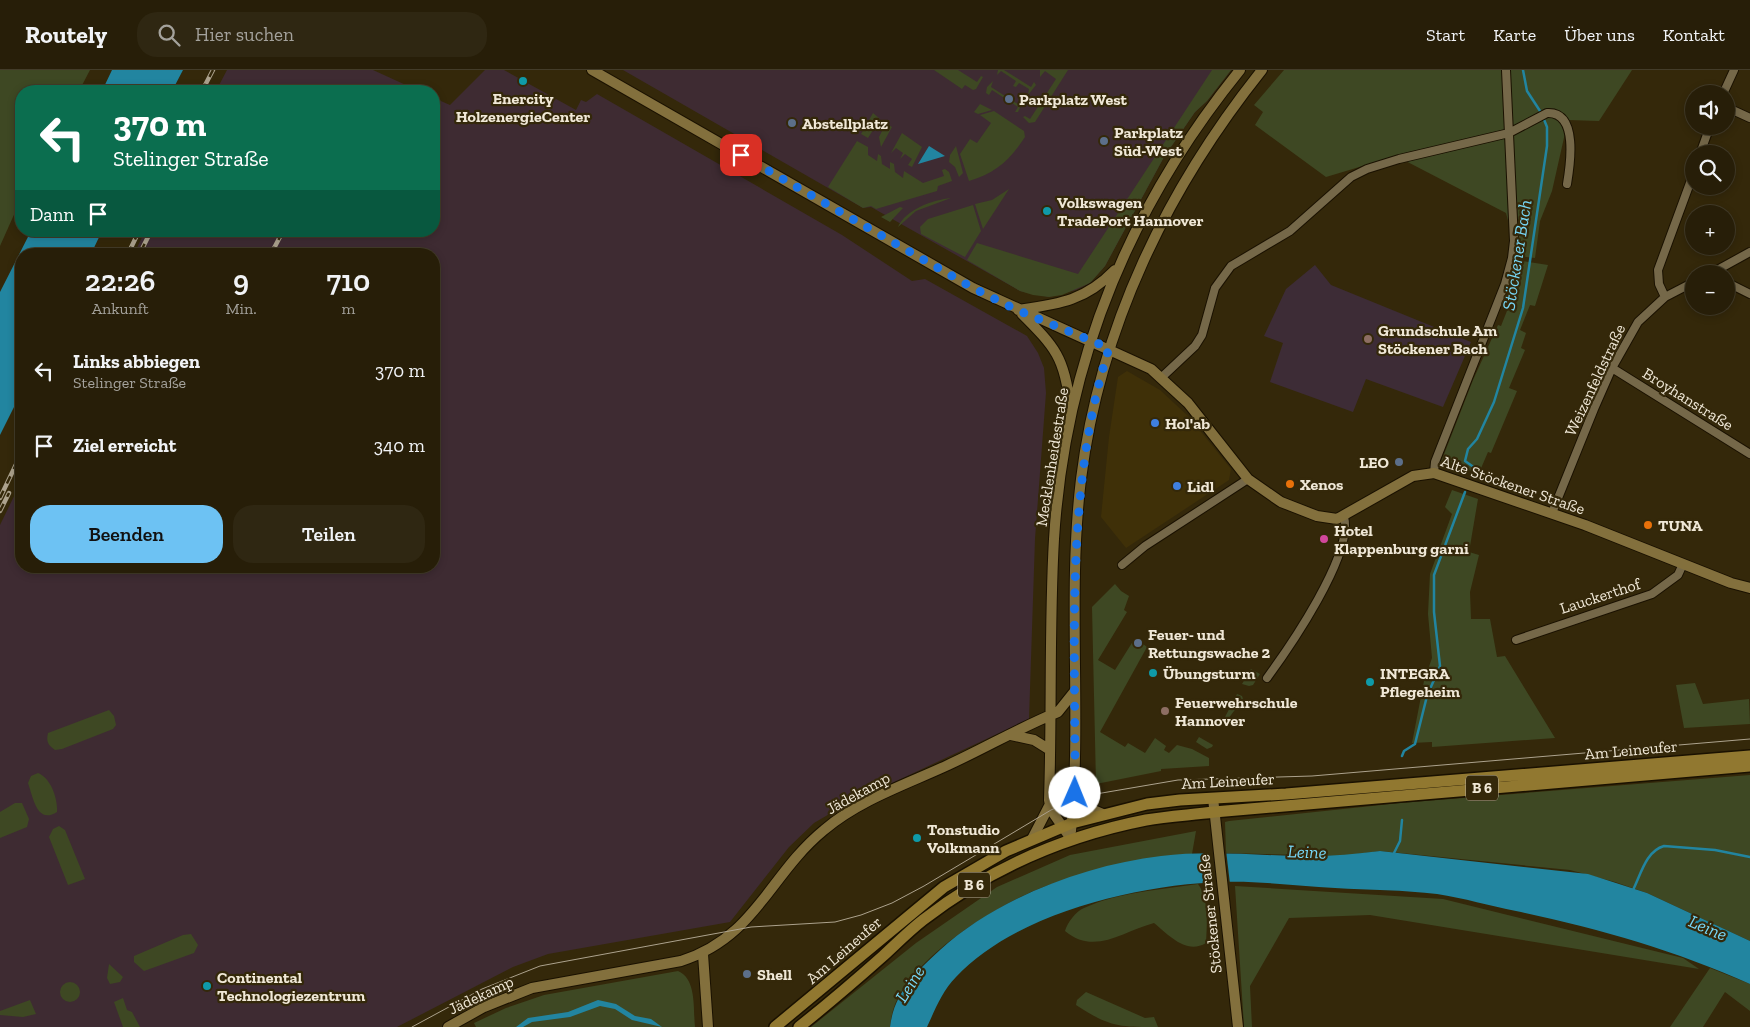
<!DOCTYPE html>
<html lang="de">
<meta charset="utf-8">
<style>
:root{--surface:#271e08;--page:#2f2712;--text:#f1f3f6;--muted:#a4a29c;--line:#433c29;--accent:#6dc2f3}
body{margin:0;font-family:"Zilla Slab",serif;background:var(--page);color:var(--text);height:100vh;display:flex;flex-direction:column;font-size:19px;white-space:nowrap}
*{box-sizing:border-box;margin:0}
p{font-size:16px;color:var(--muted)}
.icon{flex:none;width:28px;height:28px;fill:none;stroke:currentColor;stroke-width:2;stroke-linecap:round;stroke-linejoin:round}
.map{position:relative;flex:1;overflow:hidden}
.details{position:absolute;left:15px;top:178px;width:425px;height:325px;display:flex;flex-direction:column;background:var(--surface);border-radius:20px;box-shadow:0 2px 8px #0003,0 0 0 1px var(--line)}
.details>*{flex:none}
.guide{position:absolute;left:15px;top:15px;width:425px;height:152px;border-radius:20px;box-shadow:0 2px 8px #0003,0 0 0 1px var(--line);background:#0b6e4f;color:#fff;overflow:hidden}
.tools{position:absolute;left:1685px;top:15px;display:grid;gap:10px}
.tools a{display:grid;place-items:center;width:50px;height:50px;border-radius:50%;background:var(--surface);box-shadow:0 2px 8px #0003,0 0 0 1px var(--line);font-size:25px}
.pin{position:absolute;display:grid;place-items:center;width:42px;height:42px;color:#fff;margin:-21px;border-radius:10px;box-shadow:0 2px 8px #0006}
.me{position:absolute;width:55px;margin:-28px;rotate:1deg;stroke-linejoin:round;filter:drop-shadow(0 0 4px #0008)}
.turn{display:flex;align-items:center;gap:18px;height:105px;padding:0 15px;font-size:22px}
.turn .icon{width:65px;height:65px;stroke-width:2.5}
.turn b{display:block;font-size:35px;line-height:42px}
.then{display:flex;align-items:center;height:48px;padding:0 15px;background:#0003;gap:10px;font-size:19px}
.eta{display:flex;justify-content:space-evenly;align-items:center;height:85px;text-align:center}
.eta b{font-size:30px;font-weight:600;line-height:35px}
.primary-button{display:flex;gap:10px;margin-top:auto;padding:10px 15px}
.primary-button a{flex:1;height:58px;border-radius:20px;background:var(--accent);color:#111;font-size:20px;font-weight:600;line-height:58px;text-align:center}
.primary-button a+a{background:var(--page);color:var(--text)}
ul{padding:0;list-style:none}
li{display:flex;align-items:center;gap:15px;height:75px;padding:0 15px}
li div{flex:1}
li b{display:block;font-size:19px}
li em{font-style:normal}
header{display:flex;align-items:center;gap:30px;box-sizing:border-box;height:70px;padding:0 25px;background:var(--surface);border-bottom:1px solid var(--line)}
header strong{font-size:24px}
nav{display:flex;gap:28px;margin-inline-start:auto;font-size:18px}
.search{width:350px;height:45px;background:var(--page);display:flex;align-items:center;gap:12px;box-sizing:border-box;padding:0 18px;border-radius:20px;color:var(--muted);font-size:19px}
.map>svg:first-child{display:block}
.built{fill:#3f3008}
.industrial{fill:#3e2b32}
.education{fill:#3d2c36}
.green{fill:#3e4823}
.water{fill:#2285a0}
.pier{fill:#34280a}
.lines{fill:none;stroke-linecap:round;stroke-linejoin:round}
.stream{stroke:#2285a0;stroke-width:2.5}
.street-casing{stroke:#1a1100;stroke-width:10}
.secondary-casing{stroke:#1a1100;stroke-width:12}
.primary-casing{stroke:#1a1100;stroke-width:14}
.street{stroke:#756849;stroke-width:8}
.secondary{stroke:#83703d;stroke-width:10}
.primary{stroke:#917830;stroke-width:11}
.tram{stroke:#aca28d;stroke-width:1}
.rail-casing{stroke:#aca28d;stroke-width:4.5}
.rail{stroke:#34280a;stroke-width:2.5;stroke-dasharray:8;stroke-linecap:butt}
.route{stroke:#1a73e8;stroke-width:9;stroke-dasharray:0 16.2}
.culture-dot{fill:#0f9aa8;stroke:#34280a;stroke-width:2}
.service-dot{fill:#5c6f8a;stroke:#34280a;stroke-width:2}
.education-dot{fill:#8d6e63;stroke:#34280a;stroke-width:2}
.shop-dot{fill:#3f7fe0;stroke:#34280a;stroke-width:2}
.food-dot{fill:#e8710a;stroke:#34280a;stroke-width:2}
.hotel-dot{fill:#d1479c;stroke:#34280a;stroke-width:2}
.labels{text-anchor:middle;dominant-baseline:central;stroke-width:4.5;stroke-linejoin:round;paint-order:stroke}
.shield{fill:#34280a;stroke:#b8ae9a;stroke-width:1}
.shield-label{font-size:15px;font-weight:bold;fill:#f0e8d7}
.poi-label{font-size:16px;font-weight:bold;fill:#f0e8d7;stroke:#34280a;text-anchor:start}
.street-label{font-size:16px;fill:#f0e8d7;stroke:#34280a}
.water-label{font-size:18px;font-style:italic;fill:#77d6f5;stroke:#34280a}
</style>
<header>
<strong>Routely</strong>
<div class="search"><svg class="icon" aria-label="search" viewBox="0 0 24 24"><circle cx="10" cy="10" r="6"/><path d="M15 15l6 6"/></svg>Hier suchen</div>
<nav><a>Start</a><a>Karte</a><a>Über uns</a><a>Kontakt</a></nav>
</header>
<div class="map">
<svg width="1750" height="957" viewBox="0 0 1750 957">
<rect width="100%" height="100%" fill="#34280a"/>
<path class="built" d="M 1127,301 L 1160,320 L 1189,347 L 1231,399 L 1229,410 L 1126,478 L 1101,447 L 1109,367 L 1118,307 Z"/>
<path class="industrial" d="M 227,0 L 373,0 L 419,21 L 216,21 Z
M 485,0 L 504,0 L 576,40 L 581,30 L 586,32 L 597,24 L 842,165 L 912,211 L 925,209 L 1027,266 L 1038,283 L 1044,298 L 1046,323 L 1035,469 L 1029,649 L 843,736 L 814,753 L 789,777 L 730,852 L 548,884 L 513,897 L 397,957 L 0,957 L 0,455 L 21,412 L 21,496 L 434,496 L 434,184 L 134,184 L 145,161 L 434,161 L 434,28 L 450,35 Z
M 623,0 L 1231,0 L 1207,31 L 1195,42 L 1164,87 L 1105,196 L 1090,213 L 1076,220 L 1049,227 L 1020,221 L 871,137 L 863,138 Z"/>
<path class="education" d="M 1315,195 L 1331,215 L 1471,272 L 1443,337 L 1366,309 L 1353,342 L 1270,312 L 1283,273 L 1264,266 L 1286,219 Z"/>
<path class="green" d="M 0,0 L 90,0 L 79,21 L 21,21 L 21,129 L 0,176 Z
M 934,0 L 958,0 L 977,12 L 981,6 L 983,7 L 976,19 L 973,20 L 965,15 L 962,19 Z
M 998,0 L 1004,0 L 1031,17 L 1034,12 L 1036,15 L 1028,25 L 1029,19 L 1019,13 L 1016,17 L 1013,16 L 1016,11 L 1001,1 L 997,5 Z
M 1040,0 L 1068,0 L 1035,52 L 1029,53 L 1023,47 L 1025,46 L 1030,49 L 1056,9 L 1045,1 L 1040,7 Z
M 1212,0 L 1231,0 L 1207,31 L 1195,42 L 1164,87 L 1105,196 L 1090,213 L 1062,225 L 1049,227 L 1033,225 L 1020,221 L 967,190 L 977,173 L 1078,204 Z
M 1284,0 L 1632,0 L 1599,51 L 1568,50 L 1552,121 L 1540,151 L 1535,188 L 1517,186 L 1506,143 L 1396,86 L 1326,107 L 1255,55 L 1263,42 L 1254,35 Z
M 993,11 L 991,17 L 1019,35 L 1023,31 L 1018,42 L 1015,42 L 1018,37 L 992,20 L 989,25 L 986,23 L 987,17 Z
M 980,34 L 992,40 L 978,44 L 974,42 Z
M 994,41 L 1024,61 L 1025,67 C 1010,90 996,103 969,111 L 960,84 L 970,69 L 977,73 L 991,53 L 980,45 Z
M 873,43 L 880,49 L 868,68 L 861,64 Z
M 886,53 L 892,57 L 881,77 L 879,67 Z
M 902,63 L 922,77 L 912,97 L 908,95 L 912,89 L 905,84 L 900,89 L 903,83 L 896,78 L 891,83 Z
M 857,71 L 868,77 L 868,85 L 877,91 L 878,84 L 881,86 L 882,94 L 890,99 L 890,92 L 894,94 L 895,102 L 903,108 L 904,101 L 923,113 L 944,106 L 942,100 L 945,99 L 949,102 L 952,111 L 938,116 L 937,121 L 876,139 L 871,136 L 863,138 L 828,117 Z
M 956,76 L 963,103 L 959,107 L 955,97 L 949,92 L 950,85 Z
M 1009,119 L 983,159 L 975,134 L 992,130 Z
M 951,128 L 916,141 L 898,157 C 906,139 933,130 951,128 Z
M 973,135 L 981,161 L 965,187 L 921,164 L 920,157 L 928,149 Z
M 900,137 L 903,138 L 890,152 L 881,147 Z
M 1522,191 L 1548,195 L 1535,236 L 1530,235 L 1520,260 L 1526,263 L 1521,278 L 1525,280 L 1509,318 L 1517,321 L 1491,383 L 1488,382 L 1479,403 L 1441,392 L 1473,310 L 1498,255 L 1501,256 L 1518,213 Z
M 1452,420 L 1478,429 L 1469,482 L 1479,485 L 1470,522 L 1471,549 L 1490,549 L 1497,587 L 1505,586 L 1555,668 L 1432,677 L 1432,672 L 1412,673 L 1424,611 L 1432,588 L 1428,544 L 1430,504 L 1452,444 L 1445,437 Z
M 1115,514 L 1121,521 L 1129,526 L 1124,540 L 1127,542 L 1098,590 L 1115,600 L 1135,568 L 1147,577 L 1100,662 L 1125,677 L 1128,673 L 1145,683 L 1155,668 L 1166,676 L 1164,680 L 1169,683 L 1177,675 L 1192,679 L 1209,688 L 1209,696 L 1161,699 L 1161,701 L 1096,714 L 1092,537 Z
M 1251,599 L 1260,604 L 1253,615 L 1249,616 L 1242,614 Z
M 1695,613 L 1703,634 L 1749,629 L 1750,654 L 1684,658 L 1676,615 Z
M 1237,624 L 1242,626 L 1243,629 L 1228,649 L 1225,647 Z
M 109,640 L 114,646 L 116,655 L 113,659 L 62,679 L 55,680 C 48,675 46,672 48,663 Z
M 1199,667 L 1213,675 L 1212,677 L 1207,679 L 1196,672 Z
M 38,703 C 51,708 58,729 57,742 C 37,755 33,727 28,713 L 31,706 Z
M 1750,705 L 1750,871 L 1647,823 L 1615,812 L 1570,800 L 1380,781 L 1342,786 L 1226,783 L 1225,752 L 1229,751 L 1400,733 Z
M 15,733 L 22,733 L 29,749 L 27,757 L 0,768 L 0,742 Z
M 59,756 L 65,760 L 85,809 L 68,815 L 49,767 L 53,759 Z
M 1196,761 L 1192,784 C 1147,786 1099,799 1055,813 C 1006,828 921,881 898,928 C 893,937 891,947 890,957 L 811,957 L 916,873 L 997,817 L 1070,785 Z
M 1198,814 C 1209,829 1207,854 1206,873 C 1186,885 1169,865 1154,853 C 1123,861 1095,886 1065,861 C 1067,853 1076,841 1084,838 C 1119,822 1160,820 1198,814 Z
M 1235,816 L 1443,829 L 1683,888 L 1699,899 L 1370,845 L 1289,848 L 1250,916 L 1252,957 L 1244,957 Z
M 191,864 L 198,875 L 194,883 L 144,901 L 134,892 L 134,886 L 183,865 Z
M 109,894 L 123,907 L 120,912 L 110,914 L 107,908 Z
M 1710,898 L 1750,914 L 1750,941 L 1725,922 L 1703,957 L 1670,957 Z
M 678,901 C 697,909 693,939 695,957 L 476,957 L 474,953 L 506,938 L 544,925 Z
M60 922a10 10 0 1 1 20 0a10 10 0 1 1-20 0Z
M 1086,922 L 1145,948 L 1154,947 L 1158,957 C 1118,957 1110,957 1076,935 L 1077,930 Z
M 123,928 L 127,940 L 132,942 L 140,957 L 123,957 L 114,932 Z
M 30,930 L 36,944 L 23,947 L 0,945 L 0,941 Z"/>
<path class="water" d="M 112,0 L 183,0 L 172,21 L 102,21 Z
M 929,76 L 945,86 L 918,94 Z
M 31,161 L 102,161 L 91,184 L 21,184 L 21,323 L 0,365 L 0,222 Z
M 1380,781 L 1588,804 L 1647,823 L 1750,871 L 1750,914 C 1675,880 1596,858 1516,841 C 1490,836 1464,828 1437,824 C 1404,820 1369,820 1335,818 C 1298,816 1261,811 1224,812 C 1139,814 1016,843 956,907 C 942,921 935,940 927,957 L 890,957 C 894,923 916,902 940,880 C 997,828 1085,795 1161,786 C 1210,780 1259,786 1309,786 C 1333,786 1356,784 1380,781 Z
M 598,930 L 616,934 L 635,946 L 651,949 L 662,957 L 632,950 L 615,939 L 600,936 L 570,947 L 532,952 L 523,957 L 516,957 L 528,948 L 568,942 Z"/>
<path class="pier" d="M 1226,780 L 1230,814 L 1212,815 L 1208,781 Z"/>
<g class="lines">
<path class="stream" d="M 1523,0 L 1527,21 L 1542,44
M 1474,401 L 1475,398 L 1465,391 L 1468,379 L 1477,369 L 1494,332 L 1523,238 L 1547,76 L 1547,57 L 1543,47
M 1402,686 L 1404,681 L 1415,674 L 1427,626 L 1440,596 L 1434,542 L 1434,505 L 1465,422
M 1393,785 L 1400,771 L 1402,750
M 1633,820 C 1641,804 1646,781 1664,776 L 1715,780 L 1750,787"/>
<g class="street-casing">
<path id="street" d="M 1723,24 L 1734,0
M 1726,37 L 1750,48
M 1700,84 L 1710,56
M 1710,204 L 1750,182
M 1726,212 L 1750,224
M 1665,227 L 1659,214 L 1658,200 L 1694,102
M 1612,298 L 1750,384
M 1162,307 L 1195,276 L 1202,265 L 1215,218 L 1231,196 L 1290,161 L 1351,107 L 1367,99 L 1399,89 L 1509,63 L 1547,43 C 1579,41 1570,96 1567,114
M 1434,403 L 1435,392 L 1505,214 L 1512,188 L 1514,171 L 1506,0
M 1552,443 L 1594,339 L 1612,298 L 1638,252 L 1665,227 L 1694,212
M 1122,495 L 1145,476 L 1248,409
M 1516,570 L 1652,524 L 1678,505 L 1683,494
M 1267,608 C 1289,578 1354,484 1344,447"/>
</g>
<g class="secondary-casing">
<path id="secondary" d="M 592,0 L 973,218 L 1151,299 L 1188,333 L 1248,409 L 1281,432 L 1317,446 L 1337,449 L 1413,406 L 1434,403 L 1585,455 L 1731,513 L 1750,518
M 1018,240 C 1059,234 1085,231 1115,200
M 1022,244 C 1055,277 1065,288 1070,336
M 1011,665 L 1034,670 L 1050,680
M 1075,723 L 1089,738 L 1103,744
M 1213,728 L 1238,957
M 1071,761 C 1082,644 1067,526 1081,409 C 1100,257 1167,119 1262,0
M 1032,769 L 1049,736
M 1071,769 L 1051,740 L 1049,730 C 1052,643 1049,556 1054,469 C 1065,292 1129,137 1240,0
M 703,884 L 708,957
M 448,957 L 484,937 L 532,918 L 681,891 C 756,867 769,805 824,760 C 859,730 907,714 948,695 C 985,678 1021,657 1058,642 L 1074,622"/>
</g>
<g class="primary-casing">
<path id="primary" d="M 775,957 L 944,817 L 1006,781 L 1072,753 L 1147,734 L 1180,730 L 1286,724 L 1750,686
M 799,957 C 828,934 856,910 883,886 C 896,874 909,861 923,850 C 989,799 1064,766 1146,750 C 1168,746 1191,745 1214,742 L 1750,696"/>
</g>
<use href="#street" class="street"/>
<use href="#secondary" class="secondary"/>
<use href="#primary" class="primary"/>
<path class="tram" d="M 412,957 L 482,919 L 540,896 L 751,857 L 835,852 L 861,845 L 892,833 L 924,816 L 1051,740 L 1079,728 L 1096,724 L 1178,710 L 1312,706 L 1750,669"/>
<g class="rail-casing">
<path id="rail" d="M 202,21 L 213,0
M 141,181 L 151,161
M 128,184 L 139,161
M 271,184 L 283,161
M 0,428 L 21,384
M 0,441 L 9,423"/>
</g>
<use href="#rail" class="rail"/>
</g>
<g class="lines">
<path class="route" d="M 741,85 L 973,218 L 1017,240 L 1109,278 C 1064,422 1076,575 1075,723"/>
</g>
<g class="culture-dot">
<circle cx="523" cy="11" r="5"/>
<circle cx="1047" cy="141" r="5"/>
<circle cx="1153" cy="603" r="5"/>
<circle cx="1370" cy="612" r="5"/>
<circle cx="917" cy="768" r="5"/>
<circle cx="207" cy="916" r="5"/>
</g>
<g class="service-dot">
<circle cx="1009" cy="29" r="5"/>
<circle cx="792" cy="53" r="5"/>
<circle cx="1104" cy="71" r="5"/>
<circle cx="1399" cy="392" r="5"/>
<circle cx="1138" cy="573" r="5"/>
<circle cx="747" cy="904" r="5"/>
</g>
<g class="education-dot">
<circle cx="1368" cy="269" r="5"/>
<circle cx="1165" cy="641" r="5"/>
</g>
<g class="shop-dot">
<circle cx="1155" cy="353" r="5"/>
<circle cx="1177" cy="416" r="5"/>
</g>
<g class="food-dot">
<circle cx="1290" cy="414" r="5"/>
<circle cx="1648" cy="455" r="5"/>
</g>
<circle class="hotel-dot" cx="1324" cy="469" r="5"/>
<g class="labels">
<g class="shield">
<rect x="1466" y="705.5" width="32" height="25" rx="4"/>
<rect x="958" y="802.5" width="32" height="25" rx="4"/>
</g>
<g class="shield-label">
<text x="1482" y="718">B 6</text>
<text x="974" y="815">B 6</text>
</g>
<g class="poi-label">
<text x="523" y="28" text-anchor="middle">Enercity<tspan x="523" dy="18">HolzenergieCenter</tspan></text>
<text x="1019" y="29">Parkplatz West</text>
<text x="802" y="53">Abstellplatz</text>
<text x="1114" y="62">Parkplatz<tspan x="1114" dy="18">Süd-West</tspan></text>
<text x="1057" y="132">Volkswagen<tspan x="1057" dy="18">TradePort Hannover</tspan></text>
<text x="1378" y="260">Grundschule Am<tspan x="1378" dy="18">Stöckener Bach</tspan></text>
<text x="1165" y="353">Hol'ab</text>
<text x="1389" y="392" text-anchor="end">LEO</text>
<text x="1300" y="414">Xenos</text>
<text x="1187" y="416">Lidl</text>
<text x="1658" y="455">TUNA</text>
<text x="1334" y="460">Hotel<tspan x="1334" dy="18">Klappenburg garni</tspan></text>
<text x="1148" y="564">Feuer- und<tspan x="1148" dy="18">Rettungswache 2</tspan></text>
<text x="1163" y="603">Übungsturm</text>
<text x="1380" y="603">INTEGRA<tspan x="1380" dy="18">Pflegeheim</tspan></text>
<text x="1175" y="632">Feuerwehrschule<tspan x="1175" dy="18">Hannover</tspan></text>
<text x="927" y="759">Tonstudio<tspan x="927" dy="18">Volkmann</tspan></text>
<text x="757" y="904">Shell</text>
<text x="217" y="907">Continental<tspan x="217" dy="18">Technologiezentrum</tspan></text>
</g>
<g class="street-label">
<text transform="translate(1595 310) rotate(-65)">Weizenfeldstraße</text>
<text transform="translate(1688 329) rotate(32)">Broyhanstraße</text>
<text transform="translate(1052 387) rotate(-81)">Mecklenheidestraße</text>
<text transform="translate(1513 415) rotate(19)">Alte Stöckener Straße</text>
<text transform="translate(1600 526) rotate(-18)">Lauckerthof</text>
<text transform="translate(1631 680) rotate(-5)">Am Leineufer</text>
<text transform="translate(1228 711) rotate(-3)">Am Leineufer</text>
<text transform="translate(858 723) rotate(-29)">Jädekamp</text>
<text transform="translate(1210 844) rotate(-96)">Stöckener Straße</text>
<text transform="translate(844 880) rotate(-41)">Am Leineufer</text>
<text transform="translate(481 925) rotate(-25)">Jädekamp</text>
</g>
<g class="water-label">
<text transform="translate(1517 185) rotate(-81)">Stöckener Bach</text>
<text transform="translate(1307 782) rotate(2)">Leine</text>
<text transform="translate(1708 858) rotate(23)">Leine</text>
<text transform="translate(910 914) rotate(-58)">Leine</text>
</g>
</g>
</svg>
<div class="tools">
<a><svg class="icon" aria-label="sound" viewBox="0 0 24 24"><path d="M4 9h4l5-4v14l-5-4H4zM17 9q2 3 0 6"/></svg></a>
<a><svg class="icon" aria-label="search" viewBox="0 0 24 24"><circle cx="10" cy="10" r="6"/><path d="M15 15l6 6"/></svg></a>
<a>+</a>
<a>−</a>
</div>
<div class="pin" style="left:741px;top:85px;background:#d93025"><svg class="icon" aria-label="arrive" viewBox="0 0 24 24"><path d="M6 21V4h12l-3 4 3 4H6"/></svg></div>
<svg class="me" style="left:1075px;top:723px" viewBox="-20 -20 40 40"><circle r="19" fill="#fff"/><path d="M0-13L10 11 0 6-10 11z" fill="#1a73e8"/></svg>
<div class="guide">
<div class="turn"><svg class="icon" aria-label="left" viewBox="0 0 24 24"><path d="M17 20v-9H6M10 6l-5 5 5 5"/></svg><div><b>370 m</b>Stelinger Straße</div></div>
<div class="then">Dann<svg class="icon" aria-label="arrive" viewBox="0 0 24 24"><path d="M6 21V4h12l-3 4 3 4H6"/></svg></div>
</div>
<section class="details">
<div class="eta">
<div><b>22:26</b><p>Ankunft</p></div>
<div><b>9</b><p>Min.</p></div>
<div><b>710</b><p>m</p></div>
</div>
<ul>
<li><svg class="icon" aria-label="left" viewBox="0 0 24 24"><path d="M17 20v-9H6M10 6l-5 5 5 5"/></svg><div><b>Links abbiegen</b><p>Stelinger Straße</p></div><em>370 m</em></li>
<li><svg class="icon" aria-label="arrive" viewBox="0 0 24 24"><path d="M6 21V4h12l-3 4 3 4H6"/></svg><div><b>Ziel erreicht</b></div><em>340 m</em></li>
</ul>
<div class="primary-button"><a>Beenden</a><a>Teilen</a></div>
</section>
</div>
